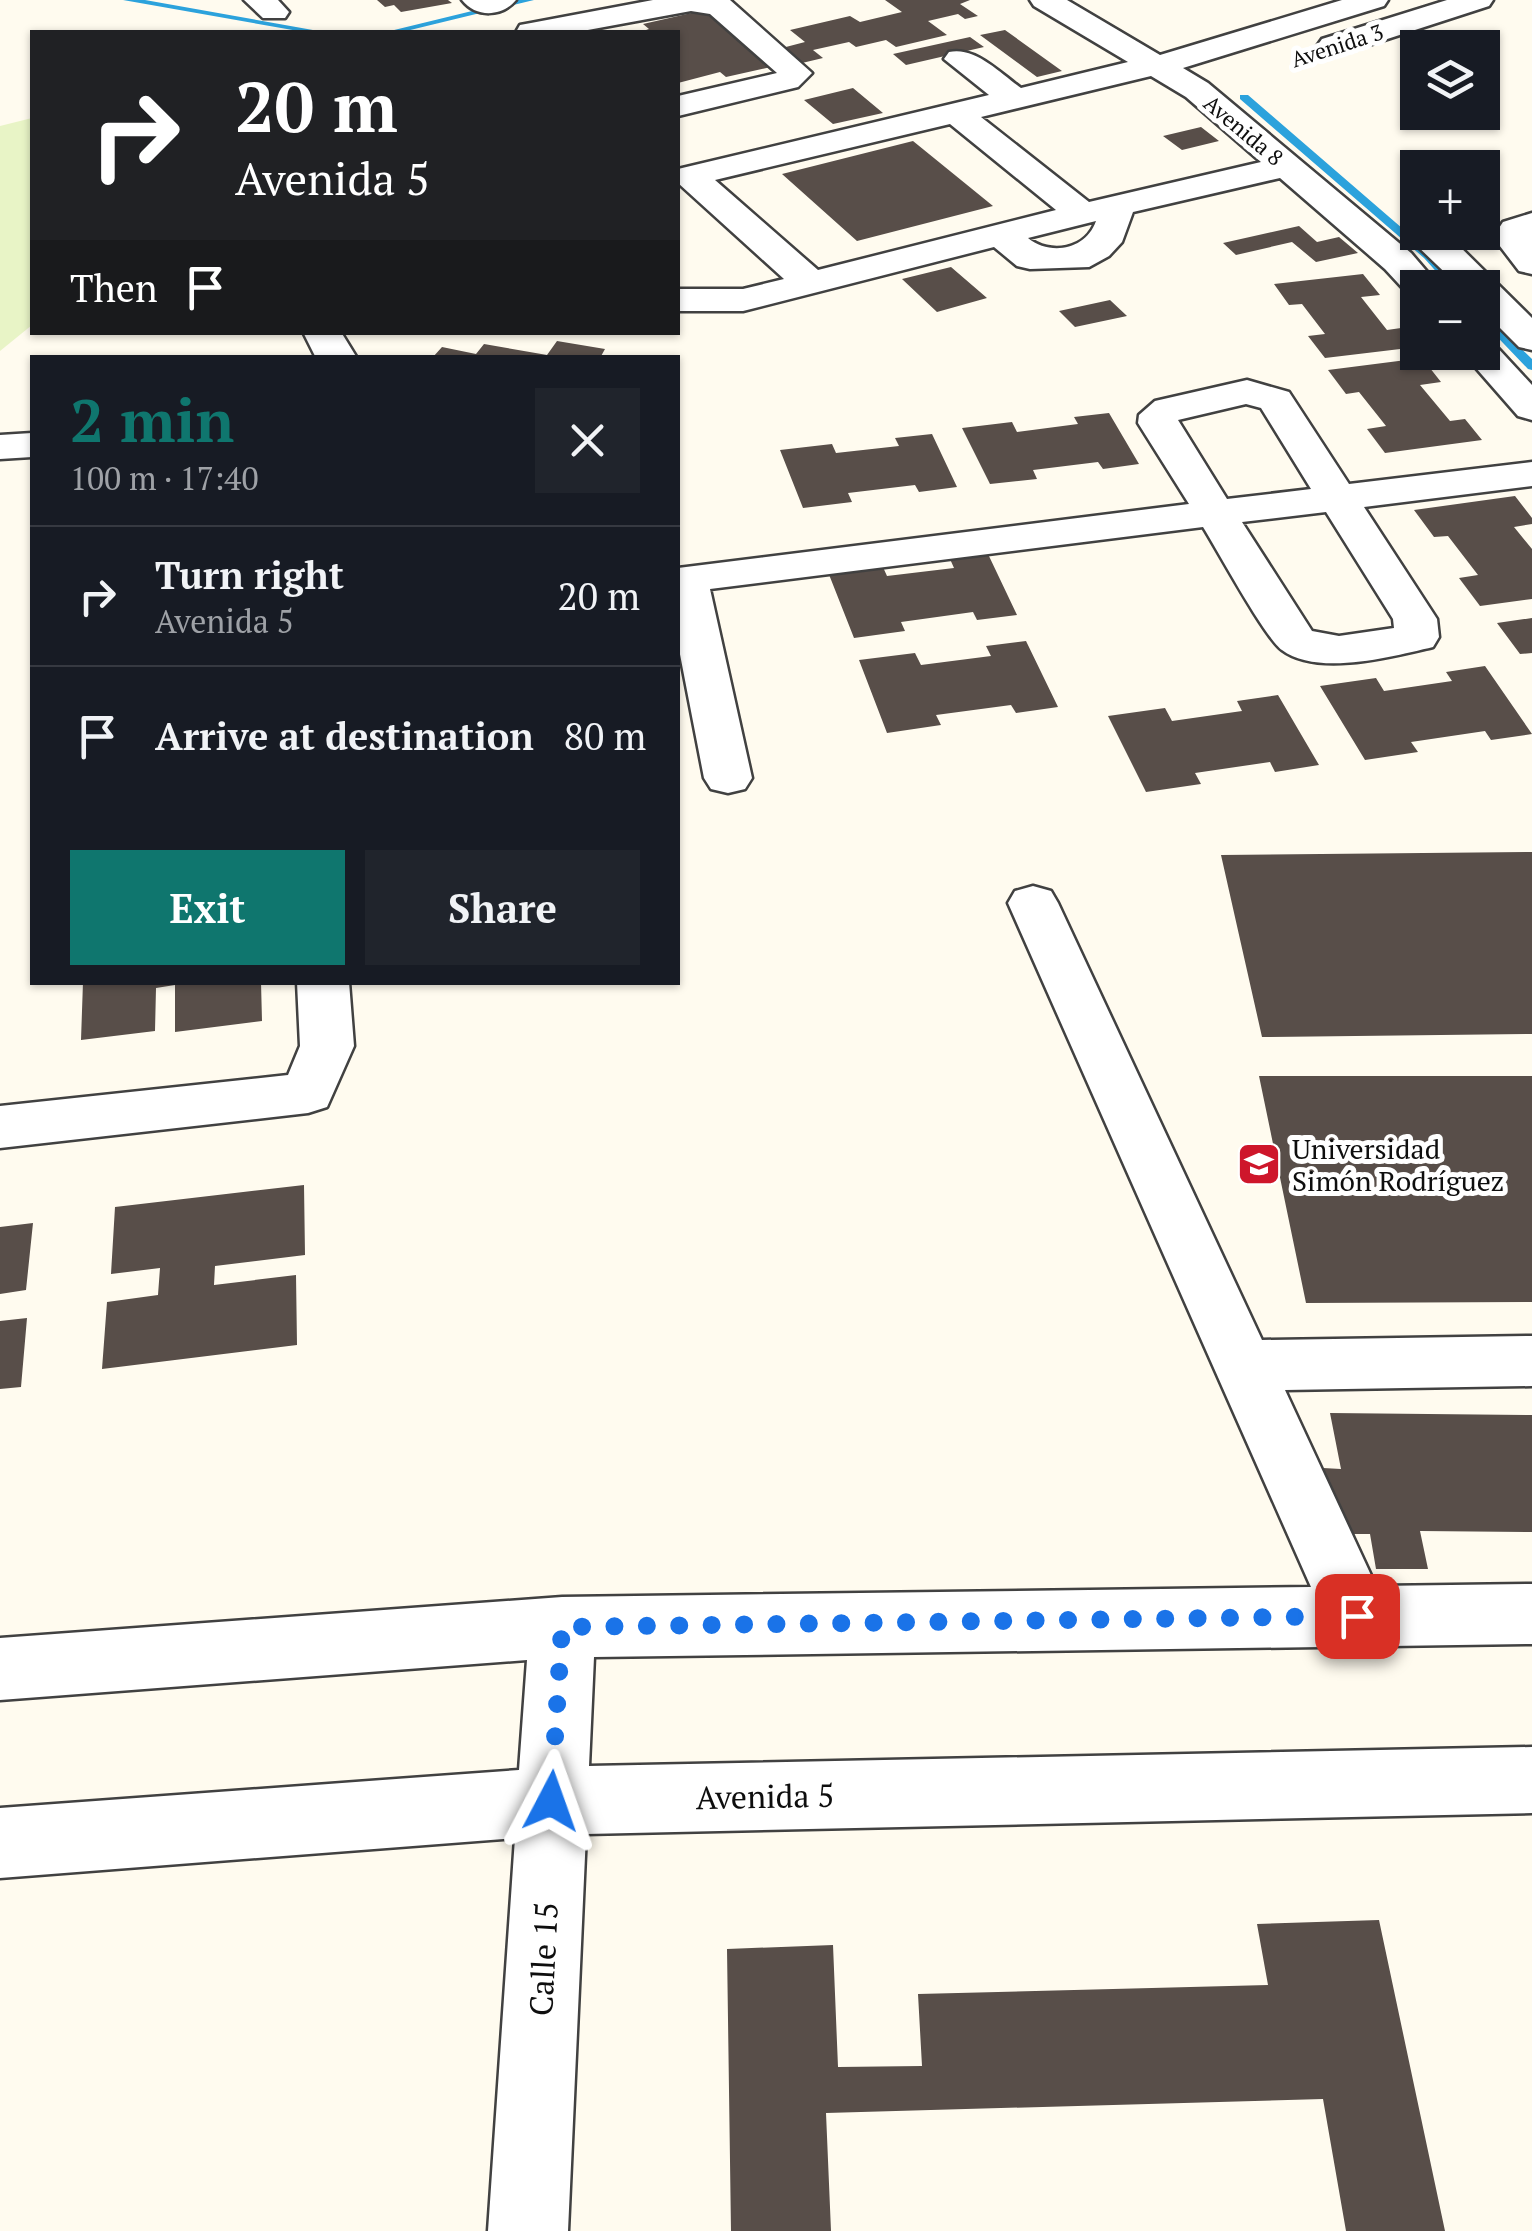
<!DOCTYPE html>
<meta charset="utf-8">
<style>
:root{--surface:#171b24;--page:#20242c;--text:#f1f3f6;--muted:#9ea1a6;--line:#363941;--accent:#0f766e}
body{margin:0;font-family:"PT Serif",serif;background:var(--page);color:var(--text);height:100vh;display:flex;flex-direction:column;font-size:38px;white-space:nowrap}
*{box-sizing:border-box;margin:0}
p{font-size:32px;color:var(--muted)}
.icon{flex:none;width:55px;height:55px;fill:none;stroke:currentColor;stroke-width:2;stroke-linecap:round;stroke-linejoin:round}
.map{position:relative;flex:1;overflow:hidden}
.sheet{position:absolute;left:30px;top:355px;width:650px;height:630px;display:flex;flex-direction:column;background:var(--surface);border-radius:0px;box-shadow:0 2px 8px #0004}
.sheet>*{flex:none}
.guide{position:absolute;left:30px;top:30px;width:650px;height:305px;border-radius:0px;box-shadow:0 2px 8px #0004;background:#202124;color:#fff;overflow:hidden}
.tools{position:absolute;left:1400px;top:30px;display:grid;gap:20px}
.tools a{display:grid;place-items:center;width:100px;height:100px;border-radius:0px;background:var(--surface);box-shadow:0 2px 8px #0004;font-size:50px}
.pin{position:absolute;display:grid;place-items:center;width:85px;height:85px;color:#fff;margin:-42px;border-radius:20px;box-shadow:0 5px 15px #0006}
.me{position:absolute;width:110px;margin:-55px;rotate:4deg;stroke-linejoin:round;filter:drop-shadow(0 0 8px #0008)}
.turn{display:flex;align-items:center;gap:35px;height:210px;padding:0 40px;font-size:45px}
.turn .icon{width:130px;height:130px;stroke-width:2.5}
.turn b{display:block;font-size:70px;line-height:85px}
.then{display:flex;align-items:center;height:95px;padding:0 40px;background:#0003;gap:20px;font-size:38px}
.round{display:grid;place-items:center;flex:none;width:105px;height:105px;border-radius:0px;background:var(--page)}
.headline{display:flex;align-items:center;justify-content:space-between;height:170px;padding:0 40px}
h1{font-size:60px;font-weight:800;line-height:75px;color:var(--accent)}
.button{display:flex;gap:20px;margin-top:auto;padding:20px 40px}
.button a{flex:1;height:115px;border-radius:0px;background:var(--accent);color:#fff;font-size:40px;font-weight:800;line-height:115px;text-align:center}
.button a+a{background:var(--page);color:var(--text)}
ul{padding:0;list-style:none}
li{display:flex;align-items:center;gap:30px;height:140px;padding:0 40px;border-top:2px solid var(--line)}
li div{flex:1}
li b{display:block;font-size:38px}
li em{font-style:normal}
.map>svg:first-child{display:block}
.pitch{fill:#e8f4c6}
.lines{fill:none;stroke-linecap:round;stroke-linejoin:round}
.stream{fill:#2ca2dc;fill-rule:evenodd}
.building{fill:#584e49}
.minor-casing{stroke:#414141;stroke-width:5}
.minor{fill:#fff;fill-rule:evenodd}
.route{stroke:#1a73e8;stroke-width:18;stroke-dasharray:0 32.4}
.labels{text-anchor:middle;dominant-baseline:central;stroke-width:10;stroke-linejoin:round;paint-order:stroke}
.far-street-label{font-size:22px;fill:#0e0e0e;stroke:#fff}
.poi-label{font-size:28px;fill:#0e0e0e;stroke:#fff;text-anchor:start}
.near-street-label{font-size:32px;fill:#0e0e0e;stroke:#fff}
</style>
<div class="map">
<svg width="1532" height="2231" viewBox="0 0 1532 2231">
<rect width="100%" height="100%" fill="#fffbef"/>
<path class="pitch" d="M 32,118 L 32,325 L 0,351 L 0,126 Z"/>
<g class="lines">
<path class="stream" d="M 123,0 L 145,0 L 324,32 L 304,32 Z
M 517,0 L 534,0 L 402,32 L 386,32 Z
M 1240,95 L 1248,95 L 1432,254 L 1463,288 L 1451,288 L 1424,258 L 1240,99 Z
M 1482,311 L 1532,359 L 1532,370 L 1528,369 L 1482,321 Z"/>
</g>
<path class="building" d="M 377,0 L 448,0 L 452,3 L 401,12 L 394,5 L 385,7 Z
M 885,0 L 970,0 L 960,4 L 978,16 L 965,19 L 958,14 L 928,21 L 947,35 L 896,47 L 886,40 L 856,47 L 849,42 L 813,50 L 823,58 L 802,63 L 782,48 L 805,42 L 790,30 L 850,16 L 860,22 L 902,12 Z
M 709,9 L 780,65 L 726,77 L 720,72 L 678,83 L 678,32 L 640,32 L 649,29 L 643,24 Z
M 1005,30 L 1062,71 L 1037,77 L 980,35 Z
M 970,37 L 984,47 L 906,65 L 893,54 Z
M 853,88 L 883,113 L 833,124 L 804,100 Z
M 1201,127 L 1219,141 L 1182,150 L 1163,136 Z
M 913,141 L 993,206 L 857,241 L 782,174 Z
M 1299,226 L 1317,242 L 1339,237 L 1358,253 L 1316,262 L 1292,242 L 1236,255 L 1223,243 Z
M 951,267 L 987,298 L 937,312 L 902,279 Z
M 1363,274 L 1380,295 L 1361,297 L 1387,330 L 1401,328 L 1417,347 L 1325,358 L 1308,336 L 1325,334 L 1302,304 L 1289,305 L 1274,284 Z
M 1110,300 L 1127,316 L 1075,327 L 1059,311 Z
M 557,341 L 605,349 L 600,358 L 433,357 L 442,347 L 476,354 L 484,344 L 547,355 Z
M 1422,358 L 1441,382 L 1420,385 L 1450,421 L 1465,419 L 1482,440 L 1385,453 L 1367,429 L 1386,426 L 1359,392 L 1346,394 L 1328,370 Z
M 1109,413 L 1139,464 L 1103,469 L 1098,462 L 1033,470 L 1037,479 L 990,484 L 962,428 L 1012,422 L 1017,432 L 1078,424 L 1074,417 Z
M 932,434 L 957,487 L 919,492 L 915,485 L 848,493 L 852,502 L 803,508 L 780,450 L 832,444 L 836,453 L 899,446 L 895,438 Z
M 1515,496 L 1532,518 L 1532,524 L 1514,527 L 1532,549 L 1532,599 L 1480,606 L 1459,578 L 1478,575 L 1448,536 L 1434,537 L 1414,510 Z
M 988,554 L 1017,615 L 977,620 L 973,612 L 901,622 L 905,631 L 854,638 L 828,572 L 882,565 L 887,576 L 954,568 L 950,559 Z
M 1532,618 L 1532,653 L 1520,654 L 1497,623 Z
M 1026,641 L 1058,707 L 1016,713 L 1011,705 L 936,715 L 941,725 L 887,733 L 859,660 L 915,653 L 921,665 L 991,656 L 986,646 Z
M 1485,666 L 1532,734 L 1491,740 L 1485,731 L 1411,742 L 1418,752 L 1365,760 L 1320,686 L 1376,678 L 1384,691 L 1452,681 L 1446,672 Z
M 1278,695 L 1319,765 L 1275,772 L 1270,762 L 1195,773 L 1201,784 L 1146,792 L 1108,716 L 1165,708 L 1172,721 L 1242,711 L 1237,701 Z
M 1532,852 L 1532,1034 L 1262,1037 L 1221,855 Z
M 83,982 L 261,982 L 262,1021 L 175,1032 L 175,985 L 156,988 L 155,1031 L 81,1040 Z
M 1259,1076 L 1532,1076 L 1532,1302 L 1306,1303 Z
M 304,1185 L 305,1255 L 215,1266 L 214,1285 L 296,1275 L 297,1345 L 102,1369 L 107,1302 L 158,1295 L 160,1268 L 111,1274 L 115,1207 Z
M 33,1223 L 26,1290 L 0,1294 L 0,1227 Z
M 27,1318 L 21,1387 L 0,1389 L 0,1321 Z
M 1330,1413 L 1532,1415 L 1532,1532 L 1420,1531 L 1428,1569 L 1376,1569 L 1370,1534 L 1335,1534 L 1323,1468 L 1341,1469 Z
M 1379,1920 L 1445,2231 L 1346,2231 L 1323,2099 L 826,2113 L 831,2231 L 731,2231 L 727,1949 L 833,1945 L 838,2067 L 922,2066 L 918,1994 L 1268,1985 L 1257,1924 Z"/>
<g class="lines">
<g class="minor-casing">
<path id="minor" d="M 244,0 L 278,0 L 289,12 L 285,18 L 263,18 Z
M 462,0 L 516,0 C 502,17 476,18 462,0 Z
M 653,0 L 730,0 L 812,73 L 798,87 L 678,116 L 678,96 L 777,73 L 710,14 L 691,11 L 577,32 L 516,32 L 520,25 L 531,23 Z
M 1030,0 L 1067,0 L 1160,55 L 1342,0 L 1388,0 L 1384,6 L 1183,68 L 1208,83 L 1411,253 L 1441,288 L 1418,288 L 1418,298 L 1410,296 L 1385,269 L 1280,178 L 1133,212 L 1122,242 L 1109,256 L 1089,267 L 1030,269 L 1017,266 L 994,247 L 743,311 L 678,311 L 678,289 L 743,289 L 784,279 L 678,183 L 678,169 L 989,95 L 944,59 L 949,52 C 975,46 1000,73 1021,88 L 1128,62 L 1034,6 ZM 1151,76 L 1186,97 L 1261,162 L 1089,202 L 981,117 ZM 950,124 L 1056,210 L 818,270 L 715,180 ZM 1096,221 C 1086,250 1050,256 1028,238 Z
M 1447,0 L 1493,0 L 1489,6 L 1344,53 L 1322,53 L 1317,46 L 1322,39 Z
M 1532,213 L 1532,274 L 1519,271 L 1493,237 L 1503,222 Z
M 1418,223 L 1418,232 L 1445,232 L 1532,318 L 1532,350 L 1519,347 L 1482,310 L 1482,288 L 1461,288 L 1411,240 L 1406,232 Z
M 303,332 L 341,332 L 357,358 L 316,358 Z
M 1482,341 L 1494,344 L 1532,385 L 1532,420 L 1518,416 L 1462,352 L 1482,352 Z
M 1247,380 L 1289,392 L 1349,484 L 1532,462 L 1532,486 L 1364,507 L 1437,619 L 1439,637 L 1433,647 C 1394,656 1318,677 1282,650 C 1265,638 1218,551 1203,527 L 710,589 L 752,778 L 745,789 L 728,793 L 711,789 L 704,778 L 678,644 L 678,568 L 1189,504 L 1138,423 L 1139,415 L 1155,401 ZM 1246,404 L 1261,408 L 1311,489 L 1227,499 L 1178,420 ZM 1326,512 L 1393,619 L 1394,628 L 1339,636 L 1312,631 L 1242,522 Z
M 32,433 L 32,457 L 0,459 L 0,435 Z
M 1033,886 L 1051,891 L 1058,903 L 1262,1340 L 1532,1336 L 1532,1386 L 1285,1390 L 1376,1586 L 1532,1584 L 1532,1644 L 594,1657 L 589,1766 L 1532,1747 L 1532,1813 L 586,1834 L 568,2231 L 488,2231 L 515,1838 L 0,1878 L 0,1808 L 519,1770 L 527,1660 L 0,1700 L 0,1638 L 562,1597 L 1311,1587 L 1008,903 L 1015,891 Z
M 297,982 L 349,982 L 354,1046 L 327,1107 L 308,1113 L 0,1148 L 0,1106 L 288,1075 L 300,1046 Z"/>
</g>
<use href="#minor" class="minor"/>
</g>
<g class="lines">
<path class="route" d="M 551,1801 L 562,1627 L 1357,1616"/>
</g>
<defs>
<g id="university-square" transform="scale(2.25)"><rect x="-9" y="-9" width="18" height="18" rx="4" fill="#ce162b" stroke="#fff"/><path d="M0-5L7-2L0 1L-7-2ZM-4 1L0 2.5L4 1V4Q0 6-4 4Z" fill="#fff"/></g>
</defs>
<g fill-rule="evenodd">
<use href="#university-square" x="1259" y="1164"/>
</g>
<g class="labels">
<g class="far-street-label">
<text transform="translate(1337 45) rotate(-18)">Avenida 3</text>
<text transform="translate(1244 130) rotate(40)">Avenida 8</text>
</g>
<g class="poi-label">
<text x="1292" y="1148">Universidad<tspan x="1292" dy="32">Simón Rodríguez</tspan></text>
</g>
<g class="near-street-label">
<text transform="translate(765 1796) rotate(-1)">Avenida 5</text>
<text transform="translate(543 1959) rotate(-87)">Calle 15</text>
</g>
</g>
</svg>
<div class="tools">
<a><svg class="icon" aria-label="layers" viewBox="0 0 24 24"><path d="M12 4l9 5-9 5-9-5zM3 14l9 5 9-5"/></svg></a>
<a>+</a>
<a>−</a>
</div>
<div class="pin" style="left:1357px;top:1616px;background:#d93025"><svg class="icon" aria-label="arrive" viewBox="0 0 24 24"><path d="M6 21V4h12l-3 4 3 4H6"/></svg></div>
<svg class="me" style="left:551px;top:1801px" viewBox="-20 -20 40 40"><path d="M0-17L14 15 0 8-14 15z" fill="#1a73e8" stroke="#fff" stroke-width="4"/></svg>
<div class="guide">
<div class="turn"><svg class="icon" aria-label="right" viewBox="0 0 24 24"><path d="M7 20v-9h11M14 6l5 5-5 5"/></svg><div><b>20 m</b>Avenida 5</div></div>
<div class="then">Then<svg class="icon" aria-label="arrive" viewBox="0 0 24 24"><path d="M6 21V4h12l-3 4 3 4H6"/></svg></div>
</div>
<section class="sheet">
<div class="headline"><div><h1>2 min</h1><p>100 m · 17:40</p></div><a class="round"><svg class="icon" aria-label="close" viewBox="0 0 24 24"><path d="M6 6l12 12M18 6L6 18"/></svg></a></div>
<ul>
<li><svg class="icon" aria-label="right" viewBox="0 0 24 24"><path d="M7 20v-9h11M14 6l5 5-5 5"/></svg><div><b>Turn right</b><p>Avenida 5</p></div><em>20 m</em></li>
<li><svg class="icon" aria-label="arrive" viewBox="0 0 24 24"><path d="M6 21V4h12l-3 4 3 4H6"/></svg><div><b>Arrive at destination</b></div><em>80 m</em></li>
</ul>
<div class="button"><a>Exit</a><a>Share</a></div>
</section>
</div>
